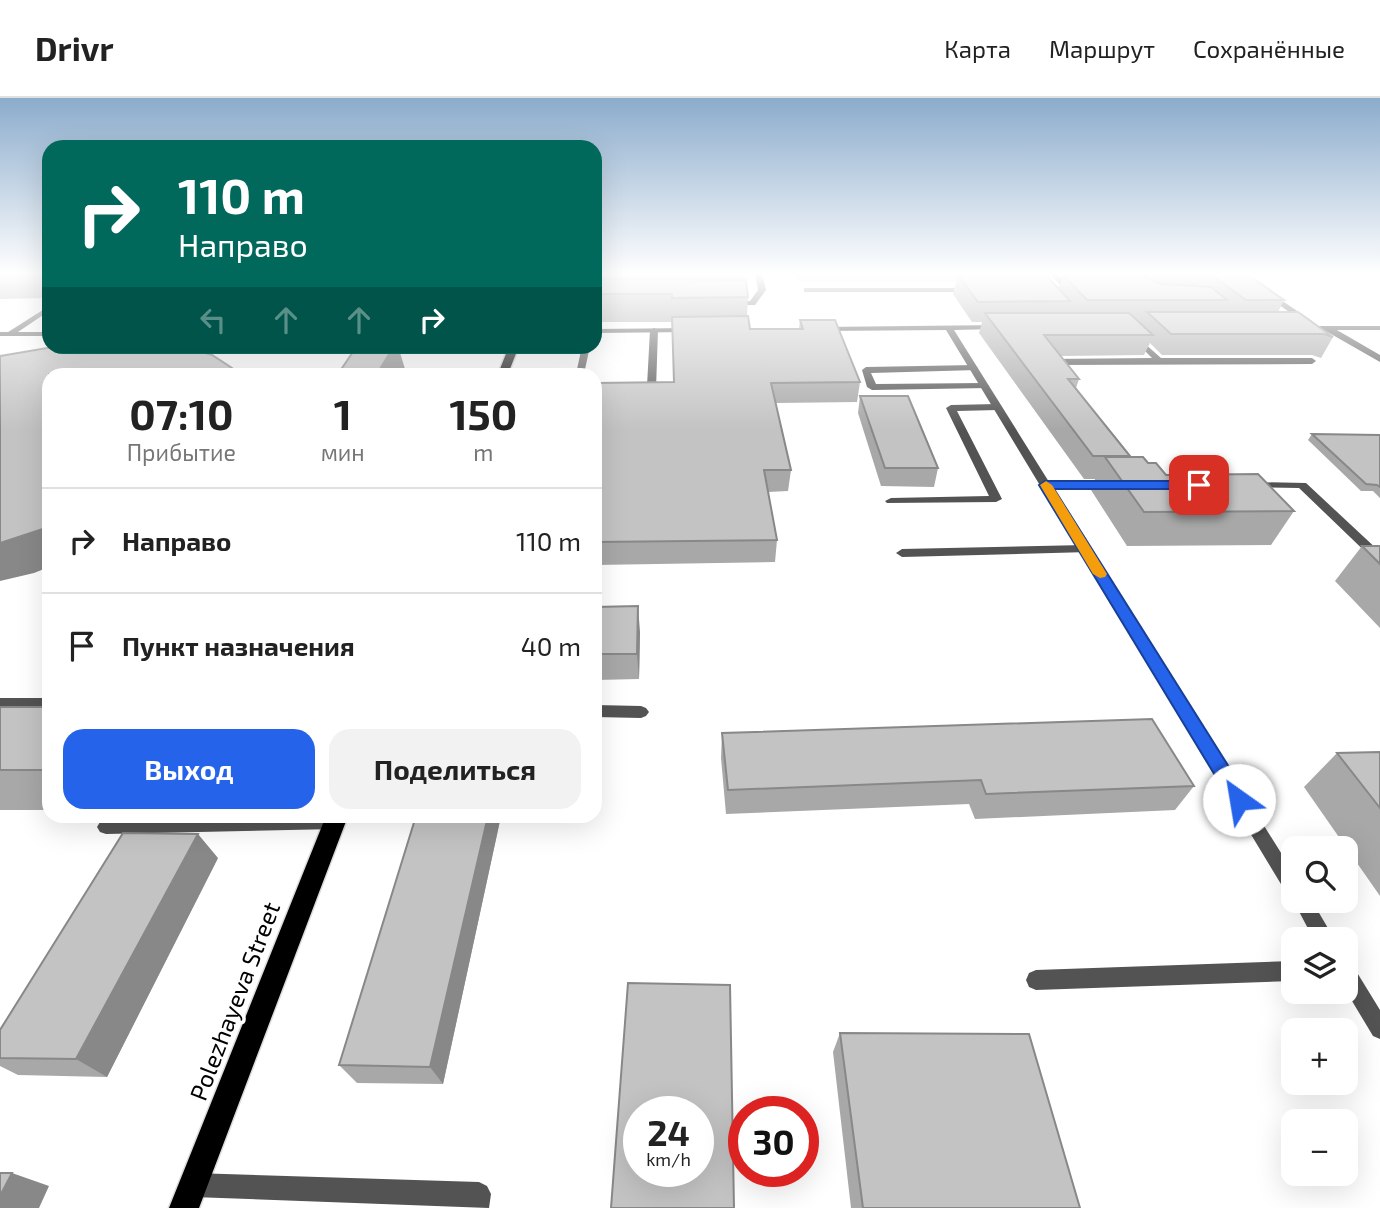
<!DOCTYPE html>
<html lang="ru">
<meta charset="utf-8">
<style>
:root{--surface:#fff;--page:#f2f2f2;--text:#222;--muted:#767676;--line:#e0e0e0;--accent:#2563eb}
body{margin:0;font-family:"Exo 2",sans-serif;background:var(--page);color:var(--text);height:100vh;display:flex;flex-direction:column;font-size:26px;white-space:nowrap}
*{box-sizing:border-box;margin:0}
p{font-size:23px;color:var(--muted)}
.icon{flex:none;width:38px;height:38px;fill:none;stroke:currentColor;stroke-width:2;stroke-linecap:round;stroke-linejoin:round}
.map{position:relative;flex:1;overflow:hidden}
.side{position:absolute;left:42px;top:270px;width:560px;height:455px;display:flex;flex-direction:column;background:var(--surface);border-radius:21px;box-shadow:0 7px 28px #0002}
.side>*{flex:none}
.guide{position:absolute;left:42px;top:42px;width:560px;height:214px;border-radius:21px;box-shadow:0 7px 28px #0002;background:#00695c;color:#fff;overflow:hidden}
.buttons{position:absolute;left:1281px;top:738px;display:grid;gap:14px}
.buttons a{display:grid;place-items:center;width:77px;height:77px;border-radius:14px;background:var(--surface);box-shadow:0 7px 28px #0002;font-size:35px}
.speed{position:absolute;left:623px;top:998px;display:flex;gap:14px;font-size:35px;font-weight:700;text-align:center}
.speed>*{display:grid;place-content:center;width:91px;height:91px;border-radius:50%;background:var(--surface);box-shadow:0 7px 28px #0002;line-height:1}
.speed small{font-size:18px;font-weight:400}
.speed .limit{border:10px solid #d22;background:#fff;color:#111}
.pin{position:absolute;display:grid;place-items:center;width:60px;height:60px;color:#fff;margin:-30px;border-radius:14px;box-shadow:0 4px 10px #0006}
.me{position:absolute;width:77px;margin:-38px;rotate:328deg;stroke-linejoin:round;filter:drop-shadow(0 0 5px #0008)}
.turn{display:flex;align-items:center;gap:24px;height:147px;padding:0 21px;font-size:32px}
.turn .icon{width:91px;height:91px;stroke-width:2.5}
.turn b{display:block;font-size:49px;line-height:60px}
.lanes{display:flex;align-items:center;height:66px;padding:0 21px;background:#0003;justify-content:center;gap:35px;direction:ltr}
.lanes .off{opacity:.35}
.eta{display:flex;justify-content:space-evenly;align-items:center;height:119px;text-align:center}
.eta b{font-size:42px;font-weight:700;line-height:49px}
.cta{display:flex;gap:14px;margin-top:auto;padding:14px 21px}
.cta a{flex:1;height:80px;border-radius:21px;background:var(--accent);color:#fff;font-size:28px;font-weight:700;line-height:80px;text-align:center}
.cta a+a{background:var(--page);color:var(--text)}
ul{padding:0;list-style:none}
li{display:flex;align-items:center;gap:21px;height:105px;padding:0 21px;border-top:2px solid var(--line)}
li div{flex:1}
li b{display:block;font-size:26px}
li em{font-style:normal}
header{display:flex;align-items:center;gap:42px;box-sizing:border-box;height:98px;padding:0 35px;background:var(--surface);border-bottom:2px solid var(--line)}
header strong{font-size:33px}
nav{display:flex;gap:38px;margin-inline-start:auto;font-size:24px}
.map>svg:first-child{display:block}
.green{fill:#dadada}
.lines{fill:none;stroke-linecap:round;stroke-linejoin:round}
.primary-casing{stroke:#dbdbdb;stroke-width:3}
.lane{fill:#535353;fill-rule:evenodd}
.street{fill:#535353;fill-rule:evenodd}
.primary{fill:#000;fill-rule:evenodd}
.wall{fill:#a8a8a8}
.shaded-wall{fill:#888}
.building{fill:#c3c3c3;stroke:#888;stroke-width:2;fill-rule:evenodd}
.route{fill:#2563eb;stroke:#184099;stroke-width:2}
.slow{fill:#f59e0b}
.labels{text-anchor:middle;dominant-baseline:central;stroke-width:7;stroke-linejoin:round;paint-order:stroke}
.near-street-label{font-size:24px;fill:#000;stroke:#fff}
</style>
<header>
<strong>Drivr</strong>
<nav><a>Карта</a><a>Маршрут</a><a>Сохранённые</a></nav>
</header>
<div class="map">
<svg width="1380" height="1110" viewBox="0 0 1380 1110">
<rect width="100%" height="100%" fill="#fff"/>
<path class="green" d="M 994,176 L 998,183 L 797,183 L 795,177 Z"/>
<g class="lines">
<g class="primary-casing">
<path id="primary" d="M 509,248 L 519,248 L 508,276 L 498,276 Z
M 326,718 L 348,718 L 199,1110 L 169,1110 Z"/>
</g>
<path class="lane" d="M 755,176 L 762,176 L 766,192 L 755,207 L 727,207 L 727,203 L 750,203 L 758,192 Z
M 1050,176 L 1057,176 L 1071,189 L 1071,193 L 1058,193 L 1058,189 L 1062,189 Z
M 807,190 L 974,190 L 978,192 L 974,194 L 804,194 L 804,190 Z
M 49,208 L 49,213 L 12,238 L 5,236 Z
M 1324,228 L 1330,228 L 1380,257 L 1380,264 L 1324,232 Z
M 654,230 L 658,232 L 656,291 C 652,295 641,295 637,291 L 647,288 L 650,232 Z
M 1135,237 L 1161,260 L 1312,260 L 1316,263 L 1312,266 L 1049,267 L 1045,264 L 1049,261 L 1152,260 L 1131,239 Z
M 582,248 L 590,248 L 584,276 L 576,276 Z
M 974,267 L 978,270 L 977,272 L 871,275 L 876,286 L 984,285 L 989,288 L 987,290 L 872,292 L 867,289 L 862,272 L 866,269 Z
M 951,307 L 997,306 L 1002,309 L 997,312 L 957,313 L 1002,401 L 996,404 L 887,405 L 885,403 L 891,400 L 989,398 L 946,310 Z
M 1045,384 L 1111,384 L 1116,387 L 1111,390 L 1041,389 L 1041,385 Z
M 1250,384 L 1306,385 L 1380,454 L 1380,465 L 1376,464 L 1299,390 L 1246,389 L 1246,385 Z
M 1085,447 L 1091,451 L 1089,454 L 902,459 L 896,455 L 902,451 Z
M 595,607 L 641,608 L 646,610 L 649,614 L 646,618 L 641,620 L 595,619 Z
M 338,718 L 344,724 L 341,729 L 335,731 L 106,736 L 100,734 L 97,729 L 100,724 L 106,722 Z
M 1293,863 L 1293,883 L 1036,892 L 1029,889 L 1026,882 L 1029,875 L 1036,872 Z
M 193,1075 L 479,1084 L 487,1088 L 491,1096 L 489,1110 L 193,1099 L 185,1095 L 181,1087 L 185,1079 Z"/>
<path class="street" d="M 1235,176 L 1243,176 L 1312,223 L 1305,225 Z
M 1000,227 L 1000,231 L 997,231 L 954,232 L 1293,774 L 1293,798 L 1287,796 L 946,232 L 821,233 L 817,231 L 821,229 Z
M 1301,228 L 1380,228 L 1380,232 L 1301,232 Z
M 692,230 L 693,232 L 689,234 L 595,235 L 595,231 Z
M 0,234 L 49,234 L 49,238 L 0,238 Z
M 0,600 L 49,600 L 49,612 L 0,612 Z
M 1293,802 L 1312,803 L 1335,842 L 1314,842 Z
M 1346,865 L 1353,868 L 1380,912 L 1380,941 L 1373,938 L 1346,893 Z"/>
<use href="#primary" class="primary"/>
</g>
<path class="wall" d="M 0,176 L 49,176 L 49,200 L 0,201 Z
M 595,176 L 744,176 L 744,182 L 748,199 L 747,218 L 750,231 L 799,231 L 800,222 L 860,284 L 857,304 L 776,305 L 791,372 L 788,393 L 768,394 L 777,442 L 775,464 L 595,467 L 595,285 L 674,284 L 672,224 L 595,224 Z
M 1061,176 L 1247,176 L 1284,202 L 1278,214 L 1333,239 L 1321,260 L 1312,257 L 1162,257 L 1150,245 L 1144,257 L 1061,258 L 1079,281 L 1076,290 L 1130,358 L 1148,365 L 1166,377 L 1294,413 L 1271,447 L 1127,448 L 1091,392 L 1095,381 L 1084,381 L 979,235 L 982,224 L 972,224 L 953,196 L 958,177 L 1058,191 L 1063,178 Z
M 860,298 L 938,370 L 934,389 L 881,388 L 858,315 Z
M 1312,336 L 1380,337 L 1380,400 L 1373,393 L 1361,393 L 1308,342 Z
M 1362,448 L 1380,448 L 1380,530 L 1335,483 Z
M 595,509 L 640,534 L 639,581 L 595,582 Z
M 0,609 L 49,609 L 49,712 L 0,712 Z
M 722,635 L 1194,688 L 1175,712 L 975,721 L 969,706 L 726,716 L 721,660 Z
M 1380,654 L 1380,798 L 1304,689 L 1337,655 Z
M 416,718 L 501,718 L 443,986 L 357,985 L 339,967 Z
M 218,760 L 107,979 L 18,977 L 0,968 L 0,960 Z
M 840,935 L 1080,1110 L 851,1110 L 833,954 Z"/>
<path class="shaded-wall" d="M 394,248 L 398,248 L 405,271 L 402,276 L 377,276 Z
M 49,429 L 49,469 L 34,475 L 0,483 L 0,445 Z
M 638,508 L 640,534 L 639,581 L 637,556 Z
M 488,718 L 501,718 L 443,986 L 430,969 Z
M 198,736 L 218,760 L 107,979 L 76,961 Z
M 12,1075 L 49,1088 L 39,1110 L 0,1110 L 0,1098 Z"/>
<path class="building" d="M 1090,176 L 1136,176 L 1162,186 L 1211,189 L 1227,202 L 1087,202 L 1063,177 Z
M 1160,176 L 1193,176 L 1197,179 L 1163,178 Z
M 1210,176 L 1247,176 L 1284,202 L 1246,202 Z
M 958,177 L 1047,178 L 1070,203 L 978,204 Z
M 595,181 L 746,182 L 748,199 L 672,200 L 672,196 L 595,196 Z
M 1147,214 L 1298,214 L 1333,239 L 1324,236 L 1171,236 Z
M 985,215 L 1129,215 L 1153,237 L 1044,237 L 1079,281 L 1068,281 L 1130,358 L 1093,358 Z
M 748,218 L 750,231 L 803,231 L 800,222 L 835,222 L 860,284 L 771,285 L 791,372 L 764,372 L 777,442 L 595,444 L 595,285 L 674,284 L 672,219 Z
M 59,248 L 182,248 L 212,257 L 232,270 L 237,276 L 49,276 L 49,429 L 0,445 L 0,258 Z
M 357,248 L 394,248 L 377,276 L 338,276 Z
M 860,298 L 908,298 L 938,370 L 885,370 Z
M 1312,336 L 1380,337 L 1380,389 L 1377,387 L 1366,386 Z
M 1105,359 L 1143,359 L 1148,365 L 1156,365 L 1166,377 L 1258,376 L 1294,413 L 1144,414 Z
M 1362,448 L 1380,448 L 1380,466 Z
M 638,508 L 637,556 L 595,556 L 595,509 Z
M 0,609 L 49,609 L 49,672 L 0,672 Z
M 1152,621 L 1194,688 L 986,696 L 981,682 L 728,692 L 722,635 Z
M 1380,654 L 1380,710 L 1337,655 Z
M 416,718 L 488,718 L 430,969 L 339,967 Z
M 123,735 L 198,736 L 76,961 L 0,960 L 0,932 Z
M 628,885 L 730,887 L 734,1110 L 611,1110 ZM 639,1013 L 698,1013 L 698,1073 L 639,1073 Z
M 840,935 L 1029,936 L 1080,1110 L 863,1110 Z
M 0,1075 L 12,1075 L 0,1098 Z"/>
<linearGradient id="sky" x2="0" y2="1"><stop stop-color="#8baccc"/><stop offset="0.53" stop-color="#fff"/><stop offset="1" stop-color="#fff" stop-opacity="0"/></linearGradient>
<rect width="1380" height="332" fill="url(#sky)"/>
<path class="route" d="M 1045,383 L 1199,383 L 1206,387 L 1199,391 L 1054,391 L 1246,696 L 1249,702 L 1246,707 L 1239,710 L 1233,707 L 1039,387 Z"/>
<path class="slow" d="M 1046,383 L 1052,387 L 1107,476 L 1105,479 L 1100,480 L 1093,476 L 1040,387 Z"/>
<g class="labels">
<g class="near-street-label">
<text transform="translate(234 903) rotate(-69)">Polezhayeva Street</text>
</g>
</g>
</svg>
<div class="buttons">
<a><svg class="icon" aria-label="search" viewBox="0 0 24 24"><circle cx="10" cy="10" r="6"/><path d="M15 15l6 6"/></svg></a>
<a><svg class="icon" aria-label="layers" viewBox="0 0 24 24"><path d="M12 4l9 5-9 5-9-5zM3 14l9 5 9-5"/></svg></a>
<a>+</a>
<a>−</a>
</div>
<div class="speed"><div>24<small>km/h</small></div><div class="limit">30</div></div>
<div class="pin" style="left:1199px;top:387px;background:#d93025"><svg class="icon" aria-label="arrive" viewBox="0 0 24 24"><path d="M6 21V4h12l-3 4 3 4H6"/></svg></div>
<svg class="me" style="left:1239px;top:702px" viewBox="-20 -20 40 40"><circle r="19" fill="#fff"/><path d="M0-13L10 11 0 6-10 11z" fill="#2563eb"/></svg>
<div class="guide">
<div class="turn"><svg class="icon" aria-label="right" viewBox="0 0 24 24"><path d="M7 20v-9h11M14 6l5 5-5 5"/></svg><div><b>110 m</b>Направо</div></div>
<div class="lanes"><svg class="icon off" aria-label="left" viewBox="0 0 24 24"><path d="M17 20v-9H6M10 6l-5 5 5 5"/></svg><svg class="icon off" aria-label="ahead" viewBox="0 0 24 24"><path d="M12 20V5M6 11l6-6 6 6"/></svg><svg class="icon off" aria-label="ahead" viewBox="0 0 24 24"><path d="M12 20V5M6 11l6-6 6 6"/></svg><svg class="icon" aria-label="right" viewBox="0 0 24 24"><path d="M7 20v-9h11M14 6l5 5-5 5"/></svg></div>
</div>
<section class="side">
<div class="eta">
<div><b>07:10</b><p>Прибытие</p></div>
<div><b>1</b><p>мин</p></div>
<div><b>150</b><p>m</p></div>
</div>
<ul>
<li><svg class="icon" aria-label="right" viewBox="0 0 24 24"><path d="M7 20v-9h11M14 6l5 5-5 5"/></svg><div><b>Направо</b></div><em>110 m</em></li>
<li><svg class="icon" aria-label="arrive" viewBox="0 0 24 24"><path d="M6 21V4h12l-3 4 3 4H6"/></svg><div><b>Пункт назначения</b></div><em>40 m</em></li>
</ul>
<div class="cta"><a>Выход</a><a>Поделиться</a></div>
</section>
</div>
